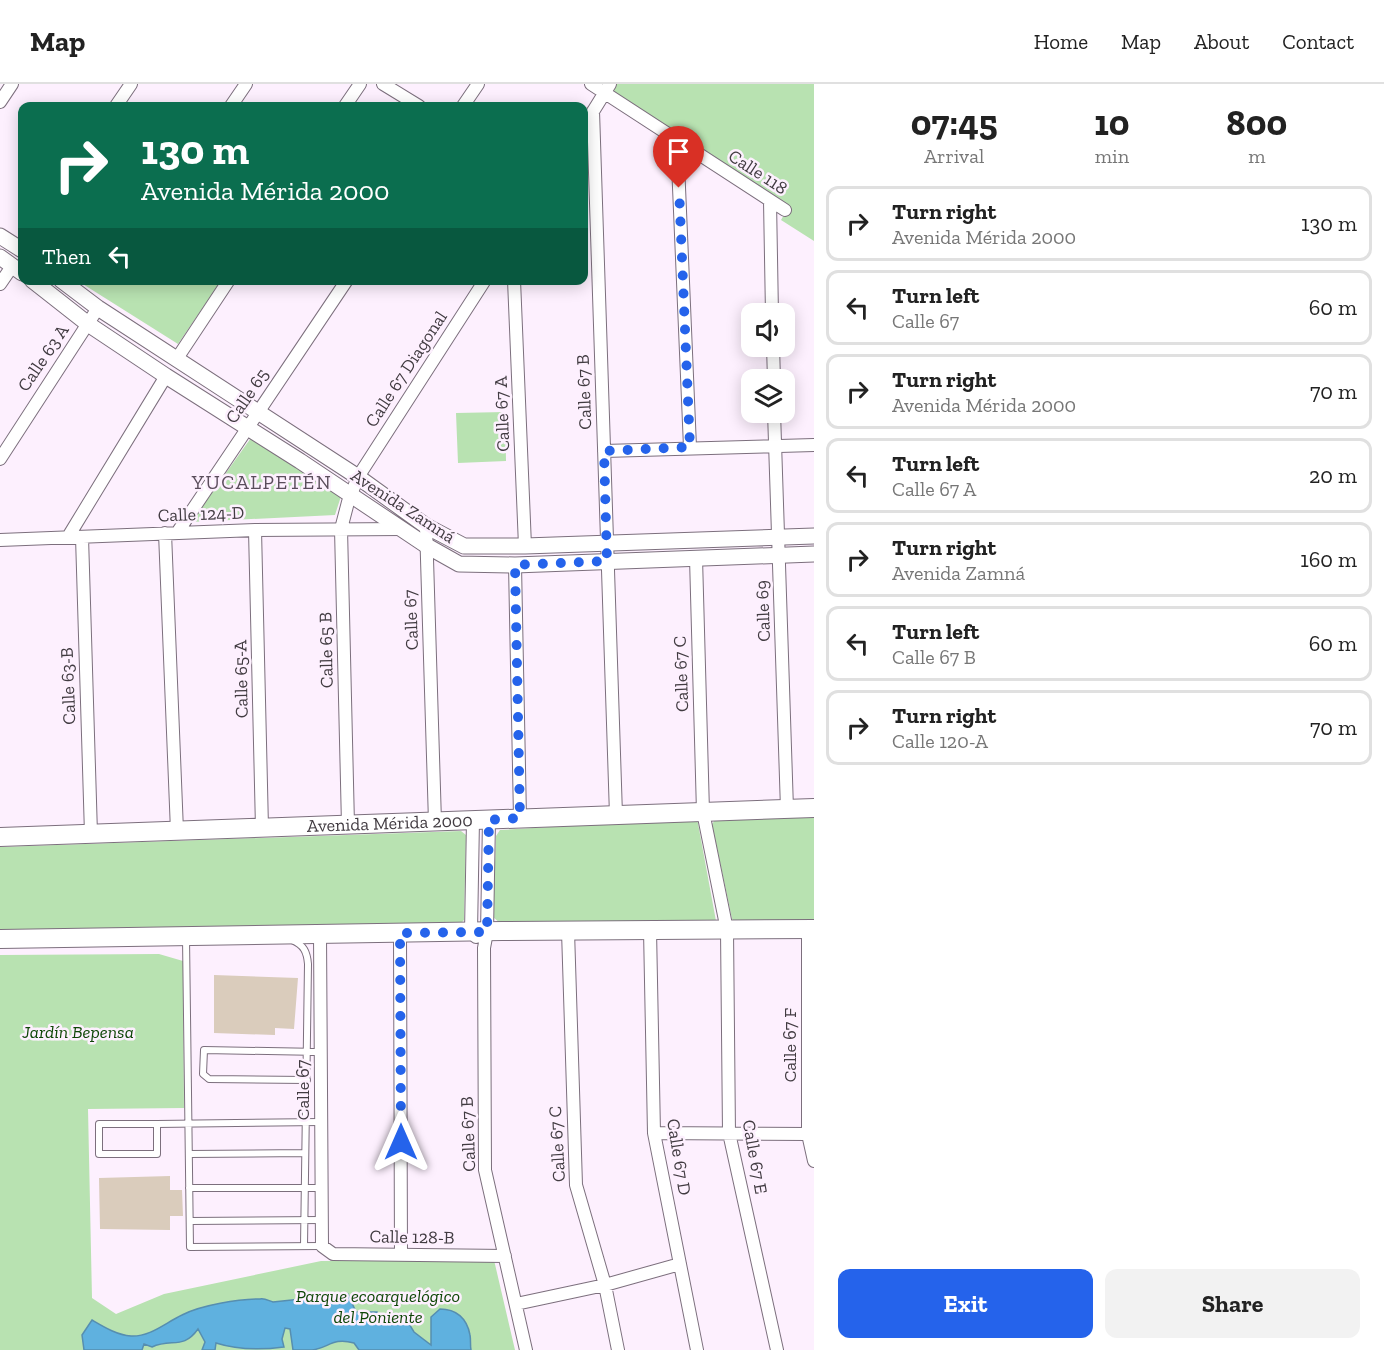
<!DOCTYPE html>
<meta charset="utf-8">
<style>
:root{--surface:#fff;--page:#f2f2f2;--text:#222;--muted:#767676;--line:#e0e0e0;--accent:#2563eb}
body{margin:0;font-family:"Zilla Slab",serif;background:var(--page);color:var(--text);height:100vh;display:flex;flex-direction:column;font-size:22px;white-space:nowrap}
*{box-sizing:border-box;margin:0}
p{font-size:20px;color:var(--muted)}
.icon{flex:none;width:33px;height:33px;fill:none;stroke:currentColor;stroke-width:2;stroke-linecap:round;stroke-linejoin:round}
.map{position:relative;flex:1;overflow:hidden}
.side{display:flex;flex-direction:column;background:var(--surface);width:570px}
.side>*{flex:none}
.top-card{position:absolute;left:18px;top:18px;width:570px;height:183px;border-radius:12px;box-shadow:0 3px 15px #0003;background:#0b6e4f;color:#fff;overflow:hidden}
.buttons{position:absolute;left:741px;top:219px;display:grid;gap:12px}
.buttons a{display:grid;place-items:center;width:54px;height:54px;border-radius:12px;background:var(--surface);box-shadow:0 3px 15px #0003;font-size:30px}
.pin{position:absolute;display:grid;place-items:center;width:51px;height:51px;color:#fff;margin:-62px -26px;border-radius:50% 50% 50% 0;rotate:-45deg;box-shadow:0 0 6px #0007}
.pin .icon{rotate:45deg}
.me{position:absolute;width:66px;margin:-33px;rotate:0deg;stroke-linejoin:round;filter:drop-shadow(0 0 4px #0008)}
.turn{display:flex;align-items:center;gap:21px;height:126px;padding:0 24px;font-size:27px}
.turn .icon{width:78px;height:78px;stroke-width:2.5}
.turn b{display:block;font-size:42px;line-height:51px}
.then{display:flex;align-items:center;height:57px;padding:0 24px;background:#0003;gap:12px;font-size:22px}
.eta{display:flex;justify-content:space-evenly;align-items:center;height:102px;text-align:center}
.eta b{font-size:36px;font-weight:800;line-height:42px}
.button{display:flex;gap:12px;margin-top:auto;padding:12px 24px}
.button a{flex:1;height:69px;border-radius:12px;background:var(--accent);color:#fff;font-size:24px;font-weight:800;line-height:69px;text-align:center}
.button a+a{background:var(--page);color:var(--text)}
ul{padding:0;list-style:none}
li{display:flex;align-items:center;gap:18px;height:75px;margin:0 12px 9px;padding:0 12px;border:3px solid var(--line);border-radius:12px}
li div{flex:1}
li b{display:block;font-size:22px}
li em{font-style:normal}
header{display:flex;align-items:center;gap:36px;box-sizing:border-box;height:84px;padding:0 30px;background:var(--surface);border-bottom:2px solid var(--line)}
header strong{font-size:28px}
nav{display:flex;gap:33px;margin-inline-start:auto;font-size:21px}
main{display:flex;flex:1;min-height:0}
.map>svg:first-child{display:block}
.green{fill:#b8e2b1}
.water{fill:#5fb1df;stroke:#568eb0;stroke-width:1.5}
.building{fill:#daccbc}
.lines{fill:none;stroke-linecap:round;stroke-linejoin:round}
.service-casing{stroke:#7c6f7d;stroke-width:8}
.minor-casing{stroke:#7c6f7d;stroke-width:14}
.tertiary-casing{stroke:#7c6f7d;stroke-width:17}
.secondary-casing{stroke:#7c6f7d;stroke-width:20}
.service{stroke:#fff;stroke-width:6}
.minor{stroke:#fff;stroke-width:12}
.tertiary{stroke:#fff;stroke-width:15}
.secondary{stroke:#fff;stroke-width:18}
.route{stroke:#2563eb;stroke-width:10;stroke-dasharray:0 18}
.labels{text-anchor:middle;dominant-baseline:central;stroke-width:5;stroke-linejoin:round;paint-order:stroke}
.street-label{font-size:18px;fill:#413b41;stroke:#fdf0fe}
.park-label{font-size:18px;font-style:italic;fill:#0e4606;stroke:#fdf0fe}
.neighbourhood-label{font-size:20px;letter-spacing:1.5px;fill:#5a4d5b;stroke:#fdf0fe}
</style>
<header>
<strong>Map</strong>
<nav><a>Home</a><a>Map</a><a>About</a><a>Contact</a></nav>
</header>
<main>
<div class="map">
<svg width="814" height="1266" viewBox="0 0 814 1266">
<rect width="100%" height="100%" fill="#fdf0fe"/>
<path class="green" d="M 614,0 L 814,0 L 814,157 L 781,136 L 789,122 L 610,7 Z
M 78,197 L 221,196 L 221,197 L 178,260 Z
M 505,328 L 506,377 L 458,379 L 456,329 Z
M 253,351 L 343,406 L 335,431 L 191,438 Z
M 814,732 L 814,838 L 737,839 L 732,835 L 712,740 L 715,736 Z
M 697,734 L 716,837 L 501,840 L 493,833 L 496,752 L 500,746 Z
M 461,747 L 466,751 L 464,836 L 461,839 L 0,850 L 0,763 Z
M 159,870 L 183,877 L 184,1024 L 88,1025 L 92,1214 L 116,1230 L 164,1210 L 321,1177 L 494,1176 L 515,1266 L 0,1266 L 0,871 Z"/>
<path class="water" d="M 348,1210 L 356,1228 L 377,1228 L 378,1238 L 396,1234 L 408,1238 L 414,1248 L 431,1261 L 431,1233 L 440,1225 C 456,1225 467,1234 470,1251 C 471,1256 470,1261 471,1266 L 359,1266 L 354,1259 C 332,1253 329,1264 312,1266 C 306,1266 299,1266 293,1266 L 290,1245 L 285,1244 L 282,1255 L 284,1263 C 261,1266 238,1266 216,1259 L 215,1266 L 202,1266 L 205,1258 L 198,1245 C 183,1266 172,1254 152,1263 L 144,1260 L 142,1266 L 84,1266 L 82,1251 L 92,1236 C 104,1243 117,1251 131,1252 C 150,1253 165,1239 182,1231 C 201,1221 239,1215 260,1215 C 265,1214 269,1217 273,1218 Z"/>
<path class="building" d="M 214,891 L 298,894 L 294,945 L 275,944 L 275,951 L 214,949 Z
M 170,1092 L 170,1106 L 182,1106 L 183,1132 L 170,1132 L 170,1146 L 100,1145 L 99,1094 Z"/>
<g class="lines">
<g class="service-casing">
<path id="service" d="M 186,854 L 190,1163 L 322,1162
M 292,856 C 304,861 307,868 308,880 L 304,1162
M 307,996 L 209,995 L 203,990 L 204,966 L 321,968
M 99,1040 L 157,1040 L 157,1070 L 99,1070 Z
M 157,1040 L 321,1038
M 189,1070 L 305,1069
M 189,1104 L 321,1104
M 190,1137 L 322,1136"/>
</g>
<g class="minor-casing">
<path id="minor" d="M 383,0 L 419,22
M 591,0 L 785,126
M 0,18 L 12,0
M 116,22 L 131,0
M 231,22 L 246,0
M 345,22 L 360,0
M 463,22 L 478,0
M 593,27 L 616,731
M 584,42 L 610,0
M 677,56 L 690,363
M 770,117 L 772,230
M 514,196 L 525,462
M 0,200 L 13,181
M 773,262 L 774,296
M 176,276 L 229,196
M 774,328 L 787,725
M 604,367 L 814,361
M 0,375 L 98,224
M 426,442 L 435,738
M 255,446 L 262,744
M 165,449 L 177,747
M 177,449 L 347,196
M 68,453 L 166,292
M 82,453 L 91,750
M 0,456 L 255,446 L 403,445
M 696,474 L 703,728 L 727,846 L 729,1049 L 777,1266
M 515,481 L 520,734
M 473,736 L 471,848 L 476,853
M 489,736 L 487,848 L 484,864 L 485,1086 L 526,1266
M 348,741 L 341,445 L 348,418 L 358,393 L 485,196
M 808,845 L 808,1050 L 814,1077
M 650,846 L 654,1049 L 697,1266
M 568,847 L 576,1101 L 605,1201 L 618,1266
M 400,849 L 401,1171
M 320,850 L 322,1162 L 333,1170 L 505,1172
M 654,1049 L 808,1050
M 516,1220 L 605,1201 L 680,1180"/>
</g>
<g class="tertiary-casing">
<path id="tertiary" d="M 0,152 L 22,166
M 0,173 L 22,189
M 32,196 L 88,240 L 166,292 L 300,377 L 427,462 L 459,480 L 515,481 L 814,470
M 61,196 L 98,224 L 358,393 L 426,442 L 464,462 L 525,462 L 814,452"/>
</g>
<g class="secondary-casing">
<g id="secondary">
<path id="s1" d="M 0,753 L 814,724"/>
<path d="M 0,855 L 502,847 L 814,845"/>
</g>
</g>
<use href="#service" class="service"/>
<use href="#minor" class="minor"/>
<use href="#tertiary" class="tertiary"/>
<use href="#secondary" class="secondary"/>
</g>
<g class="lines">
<path class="route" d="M 401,1058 L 400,849 L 487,848 L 489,736 L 520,734 L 515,481 L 607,477 L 604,367 L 690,363 L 679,104"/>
</g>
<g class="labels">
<g class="street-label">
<text transform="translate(758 88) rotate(33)">Calle 118</text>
<text transform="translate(43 274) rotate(-56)">Calle 63 A</text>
<text transform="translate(406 285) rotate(-57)">Calle 67 Diagonal</text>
<text transform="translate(584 308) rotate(-92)">Calle 67 B</text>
<text transform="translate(247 312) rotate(-56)">Calle 65</text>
<text transform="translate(502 330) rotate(-92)">Calle 67 A</text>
<text transform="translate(403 422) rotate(33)">Avenida Zamná</text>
<text transform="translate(201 430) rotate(-2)">Calle 124-D</text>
<text transform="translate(763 527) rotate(-92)">Calle 69</text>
<text transform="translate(411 536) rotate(-92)">Calle 67</text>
<text transform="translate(326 566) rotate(-91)">Calle 65 B</text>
<text transform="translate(681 590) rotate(-92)">Calle 67 C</text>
<text transform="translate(241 595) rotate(-91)">Calle 65-A</text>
<text transform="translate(68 602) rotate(-92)">Calle 63-B</text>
<text stroke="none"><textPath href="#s1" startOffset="390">Avenida Mérida 2000</textPath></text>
<text transform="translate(790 961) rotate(-90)">Calle 67 F</text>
<text transform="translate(303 1006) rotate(-90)">Calle 67</text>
<text transform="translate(468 1050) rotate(-92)">Calle 67 B</text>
<text transform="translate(557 1060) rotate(-93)">Calle 67 C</text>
<text transform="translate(679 1073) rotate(81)">Calle 67 D</text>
<text transform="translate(755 1073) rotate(80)">Calle 67 E</text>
<text transform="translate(412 1153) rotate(1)">Calle 128-B</text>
</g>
<g class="park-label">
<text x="78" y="948">Jardín Bepensa</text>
<text x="378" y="1212">Parque ecoarquelógico<tspan x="378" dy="21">del Poniente</tspan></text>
</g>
<g class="neighbourhood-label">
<text x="262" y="398">YUCALPETÉN</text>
</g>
</g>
</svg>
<div class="buttons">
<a><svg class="icon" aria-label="sound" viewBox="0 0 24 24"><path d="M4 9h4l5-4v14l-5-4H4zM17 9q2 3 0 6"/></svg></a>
<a><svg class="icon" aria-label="layers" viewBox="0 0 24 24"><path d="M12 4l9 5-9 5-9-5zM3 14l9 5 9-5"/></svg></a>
</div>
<div class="pin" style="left:679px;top:104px;background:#d93025"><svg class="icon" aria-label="arrive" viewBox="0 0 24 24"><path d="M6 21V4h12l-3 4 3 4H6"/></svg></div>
<svg class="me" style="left:401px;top:1058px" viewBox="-20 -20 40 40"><path d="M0-17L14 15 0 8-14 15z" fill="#2563eb" stroke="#fff" stroke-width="4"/></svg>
<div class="top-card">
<div class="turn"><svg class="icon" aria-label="right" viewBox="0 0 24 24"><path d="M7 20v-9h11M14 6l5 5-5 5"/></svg><div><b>130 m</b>Avenida Mérida 2000</div></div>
<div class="then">Then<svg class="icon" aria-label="left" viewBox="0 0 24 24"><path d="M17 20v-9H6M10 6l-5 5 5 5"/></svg></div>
</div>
</div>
<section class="side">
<div class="eta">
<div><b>07:45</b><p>Arrival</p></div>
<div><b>10</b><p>min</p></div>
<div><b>800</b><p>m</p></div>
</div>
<ul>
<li><svg class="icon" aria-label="right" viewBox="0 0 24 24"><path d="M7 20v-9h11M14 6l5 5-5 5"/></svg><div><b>Turn right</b><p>Avenida Mérida 2000</p></div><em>130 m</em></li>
<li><svg class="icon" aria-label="left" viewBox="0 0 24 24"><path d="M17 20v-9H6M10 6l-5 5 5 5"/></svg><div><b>Turn left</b><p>Calle 67</p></div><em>60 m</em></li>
<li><svg class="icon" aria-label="right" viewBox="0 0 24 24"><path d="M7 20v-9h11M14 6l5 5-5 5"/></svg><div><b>Turn right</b><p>Avenida Mérida 2000</p></div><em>70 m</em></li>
<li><svg class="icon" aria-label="left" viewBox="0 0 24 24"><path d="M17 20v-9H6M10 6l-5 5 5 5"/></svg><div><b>Turn left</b><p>Calle 67 A</p></div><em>20 m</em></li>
<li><svg class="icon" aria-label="right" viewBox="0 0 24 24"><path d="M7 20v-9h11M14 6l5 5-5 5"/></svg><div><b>Turn right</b><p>Avenida Zamná</p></div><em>160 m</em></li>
<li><svg class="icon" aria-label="left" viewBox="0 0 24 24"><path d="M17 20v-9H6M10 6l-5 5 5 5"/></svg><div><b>Turn left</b><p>Calle 67 B</p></div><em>60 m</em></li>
<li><svg class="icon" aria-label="right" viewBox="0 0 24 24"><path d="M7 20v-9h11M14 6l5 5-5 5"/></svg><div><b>Turn right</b><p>Calle 120-A</p></div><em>70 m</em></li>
</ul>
<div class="button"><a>Exit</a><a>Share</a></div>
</section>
</main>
